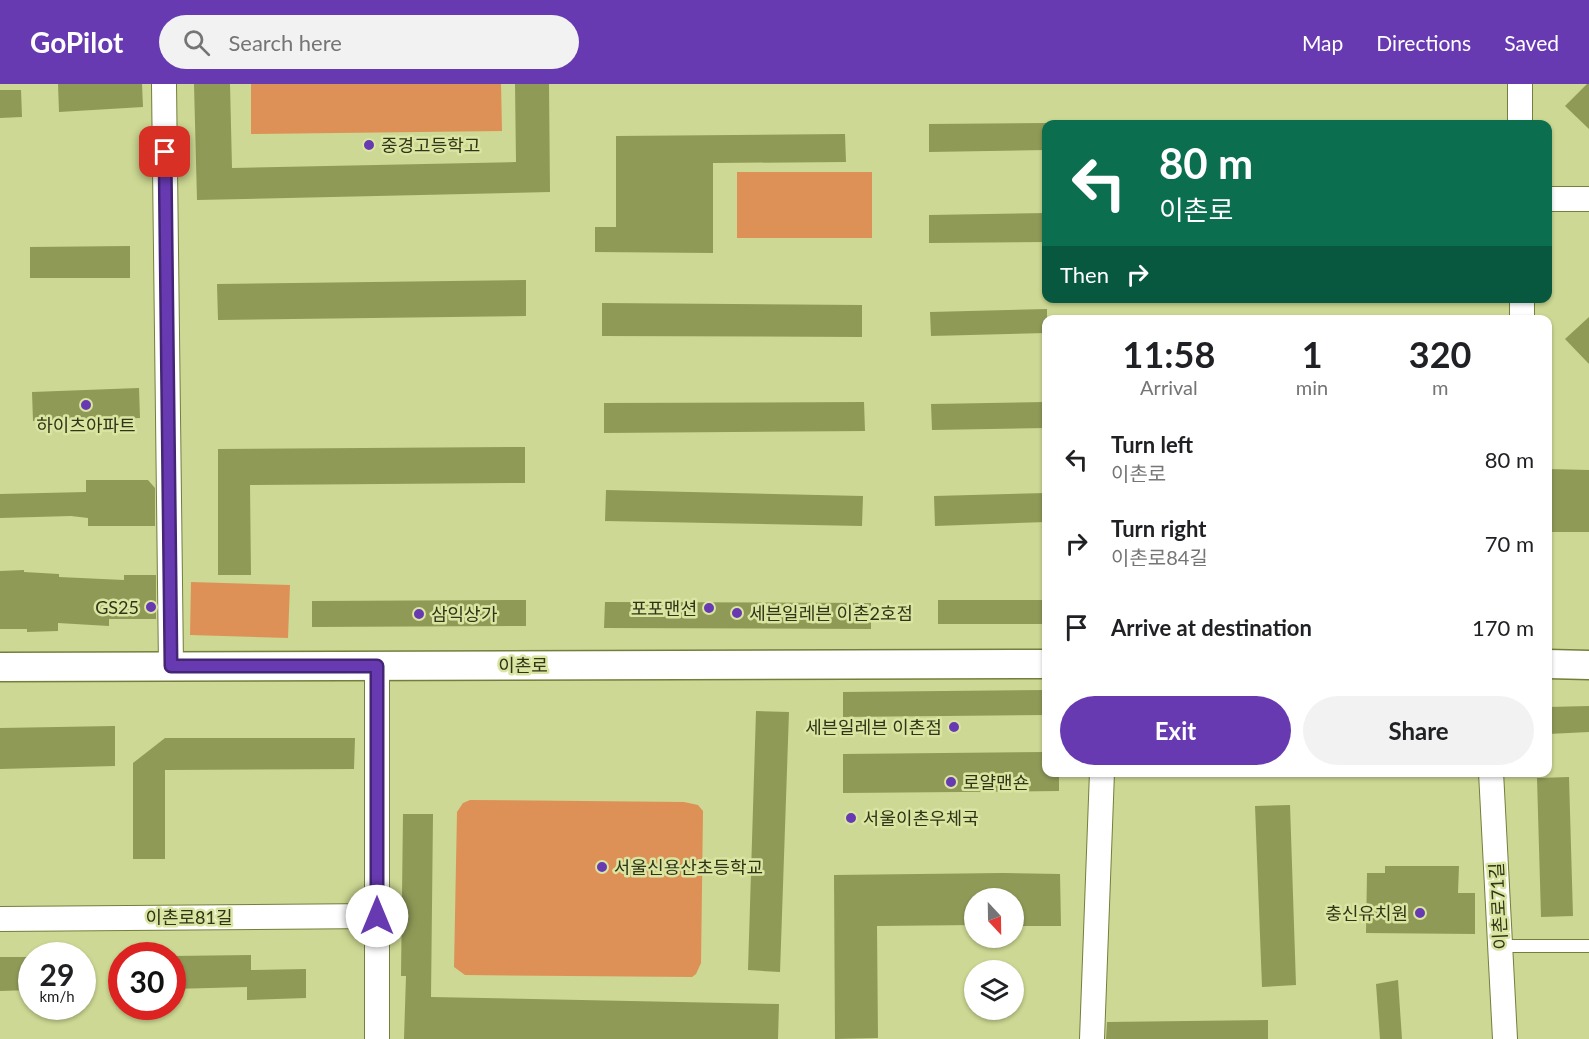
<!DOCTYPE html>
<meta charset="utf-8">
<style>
:root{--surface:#fff;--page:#f2f2f2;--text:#202124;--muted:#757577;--accent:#683ab2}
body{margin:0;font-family:Lato,"Noto Sans KR",sans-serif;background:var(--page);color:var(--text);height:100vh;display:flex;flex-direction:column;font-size:22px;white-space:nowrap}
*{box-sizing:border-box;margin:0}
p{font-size:20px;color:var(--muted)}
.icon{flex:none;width:33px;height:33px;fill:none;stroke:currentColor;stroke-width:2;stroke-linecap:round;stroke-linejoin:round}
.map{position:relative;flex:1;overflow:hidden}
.side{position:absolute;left:1042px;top:231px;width:510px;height:462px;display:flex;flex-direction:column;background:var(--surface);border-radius:12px;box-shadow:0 2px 4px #0004}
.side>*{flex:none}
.hud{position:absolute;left:1042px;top:36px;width:510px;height:183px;border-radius:12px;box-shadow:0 2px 4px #0004;background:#0b6e4f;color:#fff;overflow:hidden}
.needle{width:39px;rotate:158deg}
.controls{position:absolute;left:964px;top:804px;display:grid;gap:12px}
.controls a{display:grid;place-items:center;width:60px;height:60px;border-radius:50%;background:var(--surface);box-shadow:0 2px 4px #0004;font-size:30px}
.speed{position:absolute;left:18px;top:858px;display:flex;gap:12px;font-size:30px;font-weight:700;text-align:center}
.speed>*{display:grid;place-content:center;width:78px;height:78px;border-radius:50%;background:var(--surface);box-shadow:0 2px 4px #0004;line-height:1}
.speed small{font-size:15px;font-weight:400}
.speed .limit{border:9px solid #d22;background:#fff;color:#111}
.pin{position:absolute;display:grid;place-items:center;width:51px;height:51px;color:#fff;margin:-26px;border-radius:12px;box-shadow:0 3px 9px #0006}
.me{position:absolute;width:66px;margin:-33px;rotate:0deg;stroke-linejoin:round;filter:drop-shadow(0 0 4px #0008)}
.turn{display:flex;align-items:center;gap:21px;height:126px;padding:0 18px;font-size:27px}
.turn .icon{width:78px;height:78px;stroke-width:2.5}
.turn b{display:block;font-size:42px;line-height:51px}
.then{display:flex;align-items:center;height:57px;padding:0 18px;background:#0003;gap:12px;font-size:22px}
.eta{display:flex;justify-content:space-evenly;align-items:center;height:102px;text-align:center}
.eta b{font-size:36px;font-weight:700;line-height:42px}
.cta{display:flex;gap:12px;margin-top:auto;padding:12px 18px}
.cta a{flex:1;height:69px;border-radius:36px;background:var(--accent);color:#fff;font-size:24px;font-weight:700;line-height:69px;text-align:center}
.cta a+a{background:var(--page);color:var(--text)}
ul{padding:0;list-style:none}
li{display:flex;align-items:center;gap:18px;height:84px;padding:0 18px}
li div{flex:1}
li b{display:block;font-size:22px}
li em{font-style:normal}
header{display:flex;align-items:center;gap:36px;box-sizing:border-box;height:84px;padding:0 30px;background:var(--accent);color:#fff}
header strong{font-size:28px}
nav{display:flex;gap:33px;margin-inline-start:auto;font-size:21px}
.search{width:420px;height:54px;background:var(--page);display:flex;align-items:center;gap:15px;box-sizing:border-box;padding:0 21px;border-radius:33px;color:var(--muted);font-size:22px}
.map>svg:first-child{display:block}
.green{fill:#de9157}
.building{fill:#8f9a57}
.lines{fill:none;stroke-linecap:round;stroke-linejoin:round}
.service-casing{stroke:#757e3c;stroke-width:14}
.minor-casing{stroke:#757e3c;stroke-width:26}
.tertiary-casing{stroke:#757e3c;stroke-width:31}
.service{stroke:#fff;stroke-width:12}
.minor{stroke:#fff;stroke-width:24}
.tertiary{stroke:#fff;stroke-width:28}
.route-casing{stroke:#442674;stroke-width:15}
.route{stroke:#683ab2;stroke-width:10}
.poi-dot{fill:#683ab2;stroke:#d9e5a0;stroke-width:2}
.labels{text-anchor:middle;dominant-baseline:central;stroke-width:5;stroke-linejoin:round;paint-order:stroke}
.poi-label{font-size:18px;fill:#303418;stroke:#d9e5a0;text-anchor:start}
.street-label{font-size:18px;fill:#303418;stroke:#d9e5a0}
</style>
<header>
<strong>GoPilot</strong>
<div class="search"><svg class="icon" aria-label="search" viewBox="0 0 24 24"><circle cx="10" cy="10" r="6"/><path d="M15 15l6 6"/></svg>Search here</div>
<nav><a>Map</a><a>Directions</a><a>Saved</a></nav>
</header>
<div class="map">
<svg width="1589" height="955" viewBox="0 0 1589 955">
<rect width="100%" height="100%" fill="#ccd893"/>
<path class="green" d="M 251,0 L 501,0 L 502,47 L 251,50 Z
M 737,88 L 872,88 L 872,154 L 737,154 Z
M 191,498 L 290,501 L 288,554 L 190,551 Z
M 470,716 L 684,718 L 698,721 L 703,727 L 701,879 L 696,890 L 692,893 L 465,891 L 454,883 L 457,728 L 463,719 Z"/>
<path class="building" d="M 58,0 L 142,0 L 143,23 L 59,28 Z
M 194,0 L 230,0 L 232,84 L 516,78 L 515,0 L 549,0 L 550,108 L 197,116 Z
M 1587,0 L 1589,0 L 1589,45 L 1565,22 Z
M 0,6 L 21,6 L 22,33 L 0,34 Z
M 1047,39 L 1047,66 L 929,68 L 929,40 Z
M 845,50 L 846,78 L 713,79 L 713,169 L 595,168 L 595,143 L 616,143 L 616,52 Z
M 1047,129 L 1047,158 L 929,159 L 929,131 Z
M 130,162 L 130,194 L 30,194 L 30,163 Z
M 526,196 L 526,232 L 218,236 L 217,200 Z
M 602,219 L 862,221 L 862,253 L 602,252 Z
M 1047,225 L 1047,249 L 931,252 L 930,228 Z
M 1589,233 L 1589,280 L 1565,255 Z
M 139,304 L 140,334 L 33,337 L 32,308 Z
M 864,318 L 865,347 L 604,349 L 604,319 Z
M 1047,318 L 1047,344 L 932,346 L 931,320 Z
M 525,363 L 525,399 L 250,401 L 251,491 L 218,491 L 218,365 Z
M 1548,385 L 1589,386 L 1589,448 L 1548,448 Z
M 86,396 L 148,396 L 155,404 L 155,442 L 88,442 L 88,434 L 71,432 L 0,434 L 0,410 L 86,408 Z
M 606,406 L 863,412 L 862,442 L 605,437 Z
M 1047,409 L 1047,438 L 935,442 L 934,412 Z
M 24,486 L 24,488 L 59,490 L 59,493 L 124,496 L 124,491 L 156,491 L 156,535 L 109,535 L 109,542 L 58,539 L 58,547 L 27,548 L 27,545 L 0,545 L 0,487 Z
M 526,516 L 526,542 L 312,543 L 312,517 Z
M 938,516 L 1047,516 L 1047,540 L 938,540 Z
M 605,518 L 871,519 L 871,545 L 604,544 Z
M 1047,606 L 1047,631 L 843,633 L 843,608 Z
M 1589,622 L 1589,648 L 1548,650 L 1548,623 Z
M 756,627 L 789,628 L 780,888 L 748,886 Z
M 115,642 L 115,682 L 0,685 L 0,644 Z
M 165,654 L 355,654 L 354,685 L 165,686 L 165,775 L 133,775 L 133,679 Z
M 1047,668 L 1047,688 L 1059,688 L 1059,707 L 843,709 L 843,670 Z
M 1569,693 L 1573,832 L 1541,833 L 1537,694 Z
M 1290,721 L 1296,901 L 1262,903 L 1255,722 Z
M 403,730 L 433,730 L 431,913 L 779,920 L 778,955 L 404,955 L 406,892 L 401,892 Z
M 1385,782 L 1459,782 L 1458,809 L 1475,809 L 1475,850 L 1366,849 L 1367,789 L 1385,789 Z
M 1003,789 L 1060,790 L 1061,842 L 1014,842 L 1014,814 L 975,814 L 975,841 L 877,842 L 878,954 L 835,955 L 834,791 Z
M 251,871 L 251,886 L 306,885 L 306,914 L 247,916 L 247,903 L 172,905 L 172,872 Z
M 0,873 L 32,873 L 32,906 L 0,907 Z
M 1398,896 L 1402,955 L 1380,955 L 1376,900 Z
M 1268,936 L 1268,955 L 1106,955 L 1107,938 Z"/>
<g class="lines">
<g class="service-casing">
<path id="service" d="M 1500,862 L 1589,862"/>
</g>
<g class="minor-casing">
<path id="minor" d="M 164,0 L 171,582
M 1520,0 L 1520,40
M 1548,115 L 1589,115
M 1522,214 L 1522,236
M 377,582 L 377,955
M 1491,688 L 1505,955
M 0,835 L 377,832
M 1092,955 L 1102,688"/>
</g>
<g class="tertiary-casing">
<path id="tertiary" d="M 1548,580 L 1589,581
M 0,583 L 1047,580"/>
</g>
<use href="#service" class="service"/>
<use href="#minor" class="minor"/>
<use href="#tertiary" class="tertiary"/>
</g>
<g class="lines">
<g class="route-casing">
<path id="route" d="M 165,68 L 171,582 L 377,582 L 377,832"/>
</g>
<use href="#route" class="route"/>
</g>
<g class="poi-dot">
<circle cx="369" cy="61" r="6"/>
<circle cx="86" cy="321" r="6"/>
<circle cx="151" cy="523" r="6"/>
<circle cx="709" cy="524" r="6"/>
<circle cx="737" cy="529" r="6"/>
<circle cx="419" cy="530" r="6"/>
<circle cx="954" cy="643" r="6"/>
<circle cx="951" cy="698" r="6"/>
<circle cx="851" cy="734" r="6"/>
<circle cx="602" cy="783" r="6"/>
<circle cx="1420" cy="829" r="6"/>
</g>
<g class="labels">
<g class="poi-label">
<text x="381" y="61">중경고등학고</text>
<text x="86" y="341" text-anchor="middle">하이츠아파트</text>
<text x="139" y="523" text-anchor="end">GS25</text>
<text x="697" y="524" text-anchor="end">포포맨션</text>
<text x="749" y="529">세븐일레븐 이촌2호점</text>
<text x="431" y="530">삼익상가</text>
<text x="942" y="643" text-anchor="end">세븐일레븐 이촌점</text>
<text x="963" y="698">로얄맨숀</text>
<text x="863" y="734">서울이촌우체국</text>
<text x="614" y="783">서울신용산초등학교</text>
<text x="1408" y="829" text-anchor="end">충신유치원</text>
</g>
<g class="street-label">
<text x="523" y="581">이촌로</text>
<text transform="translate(1498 822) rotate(-93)">이촌로71길</text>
<text x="189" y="833">이촌로81길</text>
</g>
</g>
</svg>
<div class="controls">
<a><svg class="needle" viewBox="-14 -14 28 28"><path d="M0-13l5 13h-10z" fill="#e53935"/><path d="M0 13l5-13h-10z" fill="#757577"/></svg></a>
<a><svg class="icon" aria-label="layers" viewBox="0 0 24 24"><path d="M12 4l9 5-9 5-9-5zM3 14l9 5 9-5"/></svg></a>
</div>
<div class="speed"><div>29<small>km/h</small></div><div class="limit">30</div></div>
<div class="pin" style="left:165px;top:68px;background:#d93025"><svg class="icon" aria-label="arrive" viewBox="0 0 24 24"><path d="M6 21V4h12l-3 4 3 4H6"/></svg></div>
<svg class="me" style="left:377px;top:832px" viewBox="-20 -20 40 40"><circle r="19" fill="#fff"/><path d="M0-13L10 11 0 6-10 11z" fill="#683ab2"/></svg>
<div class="hud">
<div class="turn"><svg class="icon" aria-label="left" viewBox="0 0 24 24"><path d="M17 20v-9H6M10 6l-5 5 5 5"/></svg><div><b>80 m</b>이촌로</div></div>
<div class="then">Then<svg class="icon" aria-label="right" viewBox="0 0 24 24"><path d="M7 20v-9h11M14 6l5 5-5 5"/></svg></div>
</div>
<section class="side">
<div class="eta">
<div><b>11:58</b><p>Arrival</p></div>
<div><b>1</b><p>min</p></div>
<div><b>320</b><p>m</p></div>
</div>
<ul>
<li><svg class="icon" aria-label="left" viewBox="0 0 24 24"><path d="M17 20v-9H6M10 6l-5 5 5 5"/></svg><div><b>Turn left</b><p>이촌로</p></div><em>80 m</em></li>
<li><svg class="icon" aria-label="right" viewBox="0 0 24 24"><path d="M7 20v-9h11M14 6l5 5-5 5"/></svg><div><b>Turn right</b><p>이촌로84길</p></div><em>70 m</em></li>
<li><svg class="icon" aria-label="arrive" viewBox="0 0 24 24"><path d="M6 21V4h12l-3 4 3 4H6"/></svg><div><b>Arrive at destination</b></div><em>170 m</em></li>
</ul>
<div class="cta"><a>Exit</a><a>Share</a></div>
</section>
</div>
